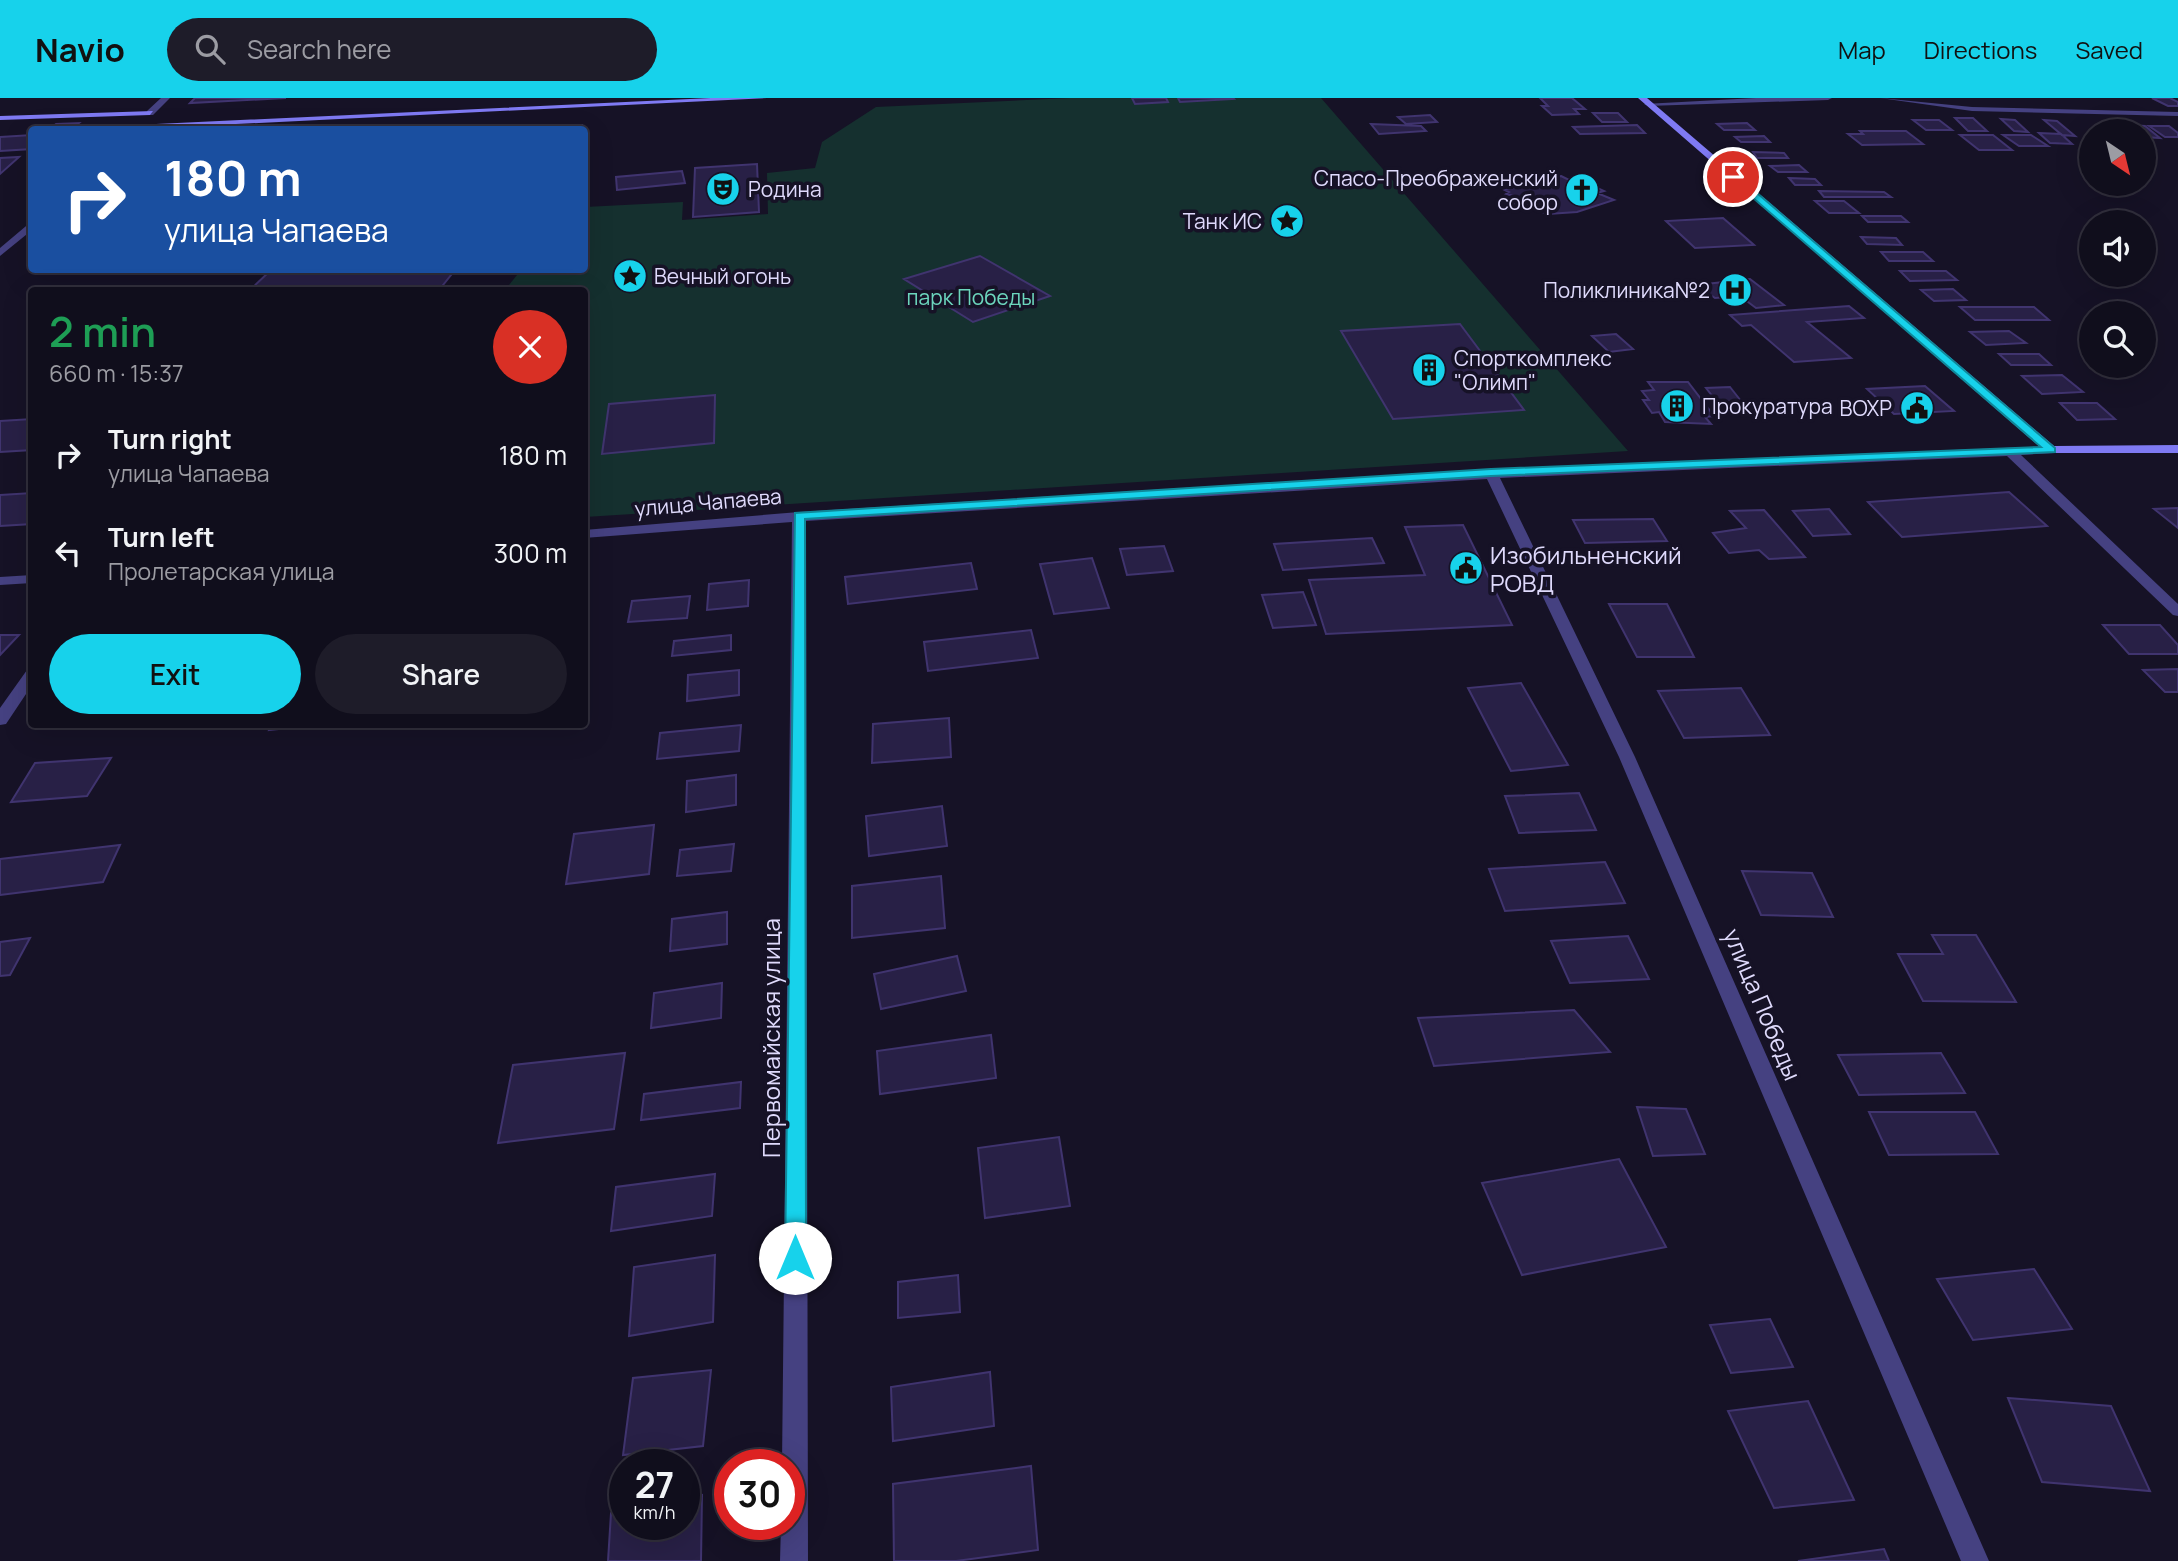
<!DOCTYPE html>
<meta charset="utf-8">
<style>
:root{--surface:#100e1c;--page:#1e1c29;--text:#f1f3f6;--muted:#9c9ca3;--line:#302e3b;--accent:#17d2eb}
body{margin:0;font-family:Manrope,sans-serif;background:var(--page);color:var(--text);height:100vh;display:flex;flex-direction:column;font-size:26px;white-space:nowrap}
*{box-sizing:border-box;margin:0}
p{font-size:23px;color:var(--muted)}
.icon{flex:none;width:38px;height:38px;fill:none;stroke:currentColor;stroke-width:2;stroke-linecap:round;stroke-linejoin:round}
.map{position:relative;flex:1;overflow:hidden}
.drawer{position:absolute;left:28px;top:189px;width:560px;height:441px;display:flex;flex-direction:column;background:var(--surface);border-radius:7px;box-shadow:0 7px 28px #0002,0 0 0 2px var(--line)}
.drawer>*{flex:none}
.banner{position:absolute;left:28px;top:28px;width:560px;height:147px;border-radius:7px;box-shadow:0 7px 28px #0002,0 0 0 2px var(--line);background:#1a4fa0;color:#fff;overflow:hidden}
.needle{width:46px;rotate:145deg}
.buttons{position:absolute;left:2079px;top:21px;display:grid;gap:14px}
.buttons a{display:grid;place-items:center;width:77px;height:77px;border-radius:50%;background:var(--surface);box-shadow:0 7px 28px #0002,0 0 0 2px var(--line);font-size:35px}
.speed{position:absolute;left:609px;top:1351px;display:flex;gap:14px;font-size:35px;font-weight:700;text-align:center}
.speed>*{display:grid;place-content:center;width:91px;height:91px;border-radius:50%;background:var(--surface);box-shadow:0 7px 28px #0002,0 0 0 2px var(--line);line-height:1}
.speed small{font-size:18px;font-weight:400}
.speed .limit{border:10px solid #d22;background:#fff;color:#111}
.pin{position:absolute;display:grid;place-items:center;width:60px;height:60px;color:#fff;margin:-30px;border:4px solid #fff;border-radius:50%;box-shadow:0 2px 7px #0007}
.me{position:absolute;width:77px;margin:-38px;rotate:0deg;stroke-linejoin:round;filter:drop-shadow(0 0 5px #0008)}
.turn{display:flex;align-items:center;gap:24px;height:147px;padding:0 21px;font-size:32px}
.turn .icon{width:91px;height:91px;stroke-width:2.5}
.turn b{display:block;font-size:49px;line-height:60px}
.round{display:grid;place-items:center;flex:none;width:74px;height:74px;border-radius:37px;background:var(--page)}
.headline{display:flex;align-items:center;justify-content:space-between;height:119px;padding:0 21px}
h1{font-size:42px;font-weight:600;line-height:52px;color:#1e9e55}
.button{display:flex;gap:14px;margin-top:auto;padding:14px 21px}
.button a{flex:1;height:80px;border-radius:42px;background:var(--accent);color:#111;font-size:28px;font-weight:600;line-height:80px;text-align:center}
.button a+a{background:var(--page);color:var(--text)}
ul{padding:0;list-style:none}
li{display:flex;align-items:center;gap:21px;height:98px;padding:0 21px}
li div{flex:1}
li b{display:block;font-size:26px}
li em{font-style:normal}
header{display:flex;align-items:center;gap:42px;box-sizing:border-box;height:98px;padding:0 35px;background:var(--accent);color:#111}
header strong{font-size:33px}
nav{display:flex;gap:38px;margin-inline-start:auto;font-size:24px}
.search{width:490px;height:63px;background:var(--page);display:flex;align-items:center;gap:18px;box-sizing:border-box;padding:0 24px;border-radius:38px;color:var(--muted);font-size:26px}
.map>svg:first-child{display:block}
.green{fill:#15302f}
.building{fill:#282046;stroke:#40346f;stroke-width:2}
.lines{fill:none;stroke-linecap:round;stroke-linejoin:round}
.street{fill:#454181;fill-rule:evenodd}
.secondary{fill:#7f7af3;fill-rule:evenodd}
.route{fill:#17d2eb;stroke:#0f8899;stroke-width:2}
.labels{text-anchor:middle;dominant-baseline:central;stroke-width:7;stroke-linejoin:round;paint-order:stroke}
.far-poi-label{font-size:21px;fill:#dfdafc;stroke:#161226;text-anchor:end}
.far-park-label{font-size:21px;fill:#6cd6bd;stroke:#161226}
.far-street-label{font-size:21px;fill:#dfdafc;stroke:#161226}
.poi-label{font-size:24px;fill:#dfdafc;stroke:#161226;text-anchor:start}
.street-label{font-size:24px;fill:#dfdafc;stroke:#161226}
</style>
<header>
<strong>Navio</strong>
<div class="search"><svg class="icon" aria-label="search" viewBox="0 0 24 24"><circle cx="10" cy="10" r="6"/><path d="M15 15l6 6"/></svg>Search here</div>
<nav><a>Map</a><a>Directions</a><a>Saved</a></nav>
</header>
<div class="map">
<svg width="2178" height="1463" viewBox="0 0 2178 1463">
<rect width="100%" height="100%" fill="#161226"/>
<path class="green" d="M 1070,0 L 1321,0 L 1628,353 L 585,419 L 584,192 L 505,192 L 521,172 L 584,172 L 585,109 L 683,104 L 682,122 L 768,116 L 767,75 L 815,70 L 822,44 L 876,9 Z"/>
<path class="building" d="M 195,0 L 286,0 L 190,5 Z
M 1132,0 L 1166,0 L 1168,4 L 1135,6 Z
M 1178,0 L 1233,0 L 1234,1 L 1180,4 Z
M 1540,0 L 1572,0 L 1585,11 L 1574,11 L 1579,16 L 1552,17 L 1542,8 L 1548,8 Z
M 2152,0 L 2170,0 L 2178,4 L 2178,8 L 2168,8 Z
M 1593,15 L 1618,15 L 1627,24 L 1602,24 Z
M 1430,17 L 1437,24 L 1406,26 L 1398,19 Z
M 1955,20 L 1973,20 L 1987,33 L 1968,33 Z
M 2001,21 L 2015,22 L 2028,34 L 2014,33 Z
M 1913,22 L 1939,22 L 1952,32 L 1926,32 Z
M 2044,22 L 2057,23 L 2075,38 L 2062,37 Z
M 79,25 L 71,32 L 49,32 L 56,26 Z
M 1747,25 L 1755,32 L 1724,32 L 1717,26 Z
M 1371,26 L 1421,28 L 1426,33 L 1379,36 Z
M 582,27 L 581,32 L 540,32 L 541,30 Z
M 1637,27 L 1645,35 L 1580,36 L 1573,29 Z
M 2129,27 L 2145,28 L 2160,40 L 2144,39 L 2144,33 L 2137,33 Z
M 2149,28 L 2169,28 L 2178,35 L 2178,39 L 2165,39 Z
M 1860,33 L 1906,33 L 1923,46 L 1862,47 L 1848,36 L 1863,36 Z
M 2039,35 L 2061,36 L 2072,46 L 2050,45 Z
M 32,37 L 32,51 L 0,53 L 0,39 Z
M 1960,37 L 1993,37 L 2012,52 L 1979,52 Z
M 2003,37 L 2031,37 L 2048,48 L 2019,48 Z
M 1764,38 L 1770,44 L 1741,44 L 1735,39 Z
M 1753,54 L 1784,55 L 1788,60 L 1757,60 Z
M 19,59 L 0,76 L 0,60 Z
M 757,66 L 759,114 L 693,119 L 695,70 Z
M 1799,67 L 1807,74 L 1778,74 L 1770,68 Z
M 682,73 L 685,85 L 617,92 L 616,79 Z
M 1561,78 L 1571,83 L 1578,81 L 1604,93 L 1597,95 L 1614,102 L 1577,114 L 1548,116 L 1545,115 L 1549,113 L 1538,108 L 1516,106 L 1514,105 L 1522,100 L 1506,96 L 1509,94 L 1505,92 L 1523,88 L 1516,85 Z
M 1789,80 L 1815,81 L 1821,87 L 1795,87 Z
M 1819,93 L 1884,94 L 1891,99 L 1824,99 Z
M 1815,103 L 1844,103 L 1859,115 L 1829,115 Z
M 1862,118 L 1901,118 L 1908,124 L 1868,124 Z
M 1723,120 L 1754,147 L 1695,150 L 1666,123 Z
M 1861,139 L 1896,140 L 1902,147 L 1867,146 Z
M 1881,154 L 1923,154 L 1933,163 L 1889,163 Z
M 980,158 L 1050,198 L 973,224 L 904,181 Z
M 271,172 L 455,172 L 439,192 L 250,192 Z
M 1900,173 L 1946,173 L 1957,182 L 1910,183 Z
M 1750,181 L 1784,207 L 1756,210 L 1740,198 L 1715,200 L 1697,187 Z
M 1953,191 L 1966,202 L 1934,203 L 1921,192 Z
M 1849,208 L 1864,220 L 1807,224 L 1851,260 L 1794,264 L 1751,227 L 1742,228 L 1730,217 Z
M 1960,209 L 2034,209 L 2049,222 L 1975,222 Z
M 1460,226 L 1524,312 L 1393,321 L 1341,233 Z
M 2009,233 L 2026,245 L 1986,247 L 1970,234 Z
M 1616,236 L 1633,251 L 1609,254 L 1592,238 Z
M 1999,256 L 2039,256 L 2051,267 L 2011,267 Z
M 2062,277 L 2083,294 L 2042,296 L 2022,278 Z
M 1648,284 L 1688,284 L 1714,318 L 1705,319 L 1711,326 L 1665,324 L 1659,314 L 1652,315 L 1643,302 L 1649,302 L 1642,293 L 1654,292 Z
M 1925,288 L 1954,313 L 1894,316 L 1867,291 Z
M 1730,289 L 1741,303 L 1717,304 L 1706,290 Z
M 715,297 L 714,345 L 602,356 L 609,306 Z
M 2060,305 L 2097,305 L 2115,321 L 2077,322 Z
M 32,321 L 32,352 L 0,354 L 0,323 Z
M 2009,394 L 2047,428 L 1902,439 L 1868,404 Z
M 32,395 L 32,426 L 0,428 L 0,397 Z
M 2178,410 L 2178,430 L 2154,411 Z
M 1829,411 L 1850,436 L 1813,438 L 1793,413 Z
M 1764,412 L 1805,459 L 1769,461 L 1759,452 L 1729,455 L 1713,435 L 1746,430 L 1730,413 Z
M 1653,421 L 1667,443 L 1585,445 L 1573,422 Z
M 1463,427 L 1512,527 L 1326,536 L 1309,482 L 1425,477 L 1405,429 Z
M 1372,440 L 1384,465 L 1283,472 L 1274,446 Z
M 1164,448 L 1173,473 L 1127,477 L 1120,451 Z
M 1092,460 L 1109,510 L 1054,516 L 1040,466 Z
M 971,465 L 977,491 L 848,506 L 845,479 Z
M 749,482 L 748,508 L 707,512 L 709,486 Z
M 1303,494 L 1316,527 L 1273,530 L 1262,497 Z
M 690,498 L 687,520 L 628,524 L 632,503 Z
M 1609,506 L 1667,506 L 1694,559 L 1637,559 Z
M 2103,527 L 2160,527 L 2178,547 L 2178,556 L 2129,556 Z
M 1031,532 L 1038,560 L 928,573 L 924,544 Z
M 0,537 L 19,537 L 0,557 Z
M 731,537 L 731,552 L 672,558 L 674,543 Z
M 2178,571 L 2178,594 L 2165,594 L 2143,572 Z
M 739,572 L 739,597 L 687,603 L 688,577 Z
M 1521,585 L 1568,667 L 1511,673 L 1468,590 Z
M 1741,590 L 1770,637 L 1684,640 L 1658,593 Z
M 949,620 L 951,659 L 872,665 L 873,626 Z
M 271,626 L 324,626 L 269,632 Z
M 741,627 L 739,653 L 657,661 L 660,635 Z
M 111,660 L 87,698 L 11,704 L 35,665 Z
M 736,677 L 736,707 L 686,714 L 687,683 Z
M 1579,695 L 1596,732 L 1519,735 L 1505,698 Z
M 942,708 L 947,748 L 869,758 L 866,718 Z
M 654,727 L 649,776 L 566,786 L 574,736 Z
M 734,746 L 731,773 L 677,778 L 680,752 Z
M 120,747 L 103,784 L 0,797 L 0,761 Z
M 1605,764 L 1625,805 L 1505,813 L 1489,771 Z
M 1742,773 L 1812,775 L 1833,819 L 1761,817 Z
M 941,778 L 945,830 L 852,840 L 852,788 Z
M 727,814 L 727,846 L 670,853 L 672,821 Z
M 1932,837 L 1976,837 L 2016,904 L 1923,903 L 1898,856 L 1943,856 Z
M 1628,838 L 1649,881 L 1570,885 L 1551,843 Z
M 30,840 L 10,877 L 0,878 L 0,844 Z
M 957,858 L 966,893 L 881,911 L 874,876 Z
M 722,885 L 721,920 L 651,930 L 654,895 Z
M 1574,912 L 1610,954 L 1434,968 L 1418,920 Z
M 991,937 L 996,980 L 880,996 L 877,953 Z
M 625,955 L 614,1031 L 498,1045 L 513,967 Z
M 1941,955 L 1965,995 L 1859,997 L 1838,957 Z
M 741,984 L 740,1010 L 641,1022 L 644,996 Z
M 1637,1009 L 1686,1011 L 1705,1056 L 1653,1058 Z
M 1869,1014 L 1975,1014 L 1998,1056 L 1889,1057 Z
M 1059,1039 L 1070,1108 L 985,1120 L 978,1050 Z
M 1619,1061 L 1666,1149 L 1522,1177 L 1482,1085 Z
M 715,1076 L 712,1118 L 611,1133 L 616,1089 Z
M 715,1157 L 713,1224 L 629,1238 L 634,1169 Z
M 2034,1171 L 2072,1231 L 1973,1242 L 1937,1181 Z
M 958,1177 L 960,1214 L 898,1220 L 898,1184 Z
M 1770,1221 L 1793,1269 L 1731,1275 L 1710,1227 Z
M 711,1272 L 703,1348 L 623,1357 L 633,1280 Z
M 990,1274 L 994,1328 L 893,1343 L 891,1289 Z
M 2008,1300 L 2111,1308 L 2150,1393 L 2042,1384 Z
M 1808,1303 L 1854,1402 L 1774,1410 L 1728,1313 Z
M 1031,1368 L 1038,1452 L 956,1463 L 894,1463 L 893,1386 Z
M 702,1397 L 701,1463 L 608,1463 L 611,1415 L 625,1413 L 625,1426 L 684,1426 L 684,1401 Z
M 1884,1451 L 1889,1463 L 1798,1463 Z"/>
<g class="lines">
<path class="street" d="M 161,0 L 170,0 L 153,17 L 147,17 L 147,13 Z
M 1756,0 L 1832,0 L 1828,2 L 1648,8 L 1644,6 Z
M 1880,0 L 1972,9 L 2178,14 L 2178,18 L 1972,13 Z
M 32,123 L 32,132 L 0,158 L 0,150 Z
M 2051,348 L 2055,349 L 2055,355 L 2021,357 L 2178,506 L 2178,518 L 2173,517 L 2007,358 L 1500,380 L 1635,659 L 1989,1463 L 1961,1463 L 1619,659 L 1487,381 L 806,423 L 808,1463 L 780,1463 L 781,1426 L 789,1426 L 789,1367 L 782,1367 L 792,424 L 584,440 L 584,432 L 799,414 L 1491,371 Z
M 32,477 L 32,485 L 0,487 L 0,479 Z
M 32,570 L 32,587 L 6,626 L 0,627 L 0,610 L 27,572 Z"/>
<path class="secondary" d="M 711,0 L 767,0 L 135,31 L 131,29 L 135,27 Z
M 1638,0 L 1647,0 L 2054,348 L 2178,347 L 2178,355 L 2047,355 Z
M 153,13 L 150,17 L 0,22 L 0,18 Z"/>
</g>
<path class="route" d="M 1730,77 L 1736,77 L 2055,350 L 2055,354 L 1491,378 L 805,421 L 806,1160 L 803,1167 L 795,1170 L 788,1167 L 785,1160 L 795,415 L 1491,371 L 2041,349 L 1730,80 Z"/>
<defs>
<g id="theatre-disc" transform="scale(1.75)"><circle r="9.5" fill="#17d2eb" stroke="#161226"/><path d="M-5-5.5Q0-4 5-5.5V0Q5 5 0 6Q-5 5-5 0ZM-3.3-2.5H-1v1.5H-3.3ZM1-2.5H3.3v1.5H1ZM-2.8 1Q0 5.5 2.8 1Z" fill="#111"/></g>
<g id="church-disc" transform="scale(1.75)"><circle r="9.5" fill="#17d2eb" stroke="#161226"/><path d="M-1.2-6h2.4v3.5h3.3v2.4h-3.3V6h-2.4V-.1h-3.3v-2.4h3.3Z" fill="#111"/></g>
<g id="sight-disc" transform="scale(1.75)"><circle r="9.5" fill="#17d2eb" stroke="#161226"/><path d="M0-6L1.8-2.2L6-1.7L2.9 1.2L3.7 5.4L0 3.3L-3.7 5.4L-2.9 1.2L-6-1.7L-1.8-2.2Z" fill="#111"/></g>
<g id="hospital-disc" transform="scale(1.75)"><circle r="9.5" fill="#17d2eb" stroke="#161226"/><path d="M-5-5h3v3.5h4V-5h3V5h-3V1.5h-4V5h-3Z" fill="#111"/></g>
<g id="building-disc" transform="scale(1.75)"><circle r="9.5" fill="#17d2eb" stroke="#161226"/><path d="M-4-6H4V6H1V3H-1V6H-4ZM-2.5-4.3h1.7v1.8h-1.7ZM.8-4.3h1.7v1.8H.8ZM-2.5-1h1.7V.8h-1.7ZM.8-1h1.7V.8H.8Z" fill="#111"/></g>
<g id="civic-disc" transform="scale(1.75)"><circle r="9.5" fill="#17d2eb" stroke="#161226"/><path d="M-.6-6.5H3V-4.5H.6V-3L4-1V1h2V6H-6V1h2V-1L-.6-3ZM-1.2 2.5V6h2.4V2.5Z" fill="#111"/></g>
</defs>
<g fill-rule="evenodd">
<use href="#theatre-disc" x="723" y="91"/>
<use href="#church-disc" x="1582" y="92"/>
<use href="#sight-disc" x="1287" y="123"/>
<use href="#sight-disc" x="630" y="178"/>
<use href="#hospital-disc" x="1735" y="192"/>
<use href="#building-disc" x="1429" y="272"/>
<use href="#building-disc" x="1677" y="308"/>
<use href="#civic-disc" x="1917" y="310"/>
<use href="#civic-disc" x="1466" y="470"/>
</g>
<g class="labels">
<g class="far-poi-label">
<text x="1558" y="80">Спасо-Преображенский<tspan x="1558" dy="24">собор</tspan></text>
<text x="748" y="91" text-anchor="start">Родина</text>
<text x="1262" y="123">Танк ИС</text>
<text x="654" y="178" text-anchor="start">Вечный огонь</text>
<text x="1710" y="192">Поликлиника№2</text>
<text x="1454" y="260" text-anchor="start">Спорткомплекс<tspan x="1454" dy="24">"Олимп"</tspan></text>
<text x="1702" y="308" text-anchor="start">Прокуратура</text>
<text x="1892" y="310">ВОХР</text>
</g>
<g class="far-park-label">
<text x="971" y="199">парк Победы</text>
</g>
<g class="far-street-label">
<text transform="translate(708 404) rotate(-5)">улица Чапаева</text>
</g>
<g class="poi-label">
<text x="1490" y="456">Изобильненский<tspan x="1490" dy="28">РОВД</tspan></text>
</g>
<g class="street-label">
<text transform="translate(1763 906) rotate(67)">улица Победы</text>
<text transform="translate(770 940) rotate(-90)">Первомайская улица</text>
</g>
</g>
</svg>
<div class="buttons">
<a><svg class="needle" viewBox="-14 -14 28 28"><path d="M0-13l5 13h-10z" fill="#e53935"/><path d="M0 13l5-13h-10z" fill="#9c9ca3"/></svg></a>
<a><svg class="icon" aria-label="sound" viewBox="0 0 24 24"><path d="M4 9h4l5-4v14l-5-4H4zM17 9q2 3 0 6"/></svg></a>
<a><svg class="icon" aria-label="search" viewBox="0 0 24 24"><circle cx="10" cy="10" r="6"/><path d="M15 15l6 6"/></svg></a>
</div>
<div class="speed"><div>27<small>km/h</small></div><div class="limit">30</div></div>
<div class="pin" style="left:1733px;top:79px;background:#d93025"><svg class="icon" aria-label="arrive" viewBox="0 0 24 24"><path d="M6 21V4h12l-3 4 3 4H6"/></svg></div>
<svg class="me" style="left:795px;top:1160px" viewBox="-20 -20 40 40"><circle r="19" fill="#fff"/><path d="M0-13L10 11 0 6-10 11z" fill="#17d2eb"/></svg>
<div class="banner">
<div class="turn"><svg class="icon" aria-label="right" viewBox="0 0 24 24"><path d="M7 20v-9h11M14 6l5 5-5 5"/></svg><div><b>180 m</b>улица Чапаева</div></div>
</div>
<section class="drawer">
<div class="headline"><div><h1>2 min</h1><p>660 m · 15:37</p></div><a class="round" style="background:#d93025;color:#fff"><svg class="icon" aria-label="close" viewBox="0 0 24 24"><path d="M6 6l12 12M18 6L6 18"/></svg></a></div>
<ul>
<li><svg class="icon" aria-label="right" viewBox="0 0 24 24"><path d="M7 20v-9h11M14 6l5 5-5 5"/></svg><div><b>Turn right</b><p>улица Чапаева</p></div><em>180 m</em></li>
<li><svg class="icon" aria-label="left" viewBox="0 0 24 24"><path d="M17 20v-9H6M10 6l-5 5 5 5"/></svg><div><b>Turn left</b><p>Пролетарская улица</p></div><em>300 m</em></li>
</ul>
<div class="button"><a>Exit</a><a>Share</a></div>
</section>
</div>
